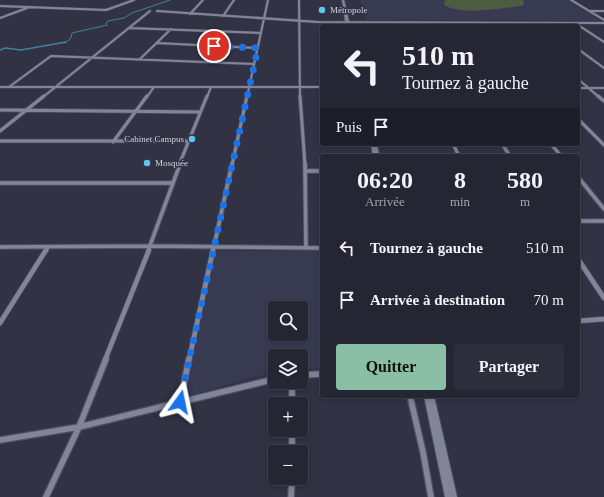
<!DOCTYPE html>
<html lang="fr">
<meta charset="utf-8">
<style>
:root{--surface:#252634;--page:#2d2e3c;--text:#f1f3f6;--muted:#a3a5ac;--line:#42434f;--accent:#8abfa5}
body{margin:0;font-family:Georgia,serif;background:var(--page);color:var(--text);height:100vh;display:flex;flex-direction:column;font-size:15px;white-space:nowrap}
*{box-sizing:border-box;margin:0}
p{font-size:13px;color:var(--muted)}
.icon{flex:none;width:22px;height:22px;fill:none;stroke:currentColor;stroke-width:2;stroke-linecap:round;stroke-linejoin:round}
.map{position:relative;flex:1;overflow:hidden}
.panel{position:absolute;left:320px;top:154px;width:260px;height:244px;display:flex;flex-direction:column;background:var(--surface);border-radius:4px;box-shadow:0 2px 6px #0003,0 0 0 1px var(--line)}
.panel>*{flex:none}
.top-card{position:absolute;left:320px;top:24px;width:260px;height:122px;border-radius:4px;box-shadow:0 2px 6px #0003,0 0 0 1px var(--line);background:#252634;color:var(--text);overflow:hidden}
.buttons{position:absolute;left:268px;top:301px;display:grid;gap:8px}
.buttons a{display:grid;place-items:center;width:40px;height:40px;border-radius:4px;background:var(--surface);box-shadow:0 2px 6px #0003,0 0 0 1px var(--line);font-size:20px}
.pin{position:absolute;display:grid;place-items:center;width:34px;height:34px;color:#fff;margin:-17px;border:2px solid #fff;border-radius:50%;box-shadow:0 1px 4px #0007}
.me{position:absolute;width:44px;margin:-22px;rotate:12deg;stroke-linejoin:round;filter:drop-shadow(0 0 3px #0008)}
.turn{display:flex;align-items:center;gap:14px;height:84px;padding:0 16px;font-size:18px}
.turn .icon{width:52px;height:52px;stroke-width:2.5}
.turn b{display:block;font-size:28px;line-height:34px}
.then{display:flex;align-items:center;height:38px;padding:0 16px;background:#0003;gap:8px;font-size:15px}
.eta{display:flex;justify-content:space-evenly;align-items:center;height:68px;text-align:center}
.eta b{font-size:24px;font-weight:700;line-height:28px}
.primary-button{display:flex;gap:8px;margin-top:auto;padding:8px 16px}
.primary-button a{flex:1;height:46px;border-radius:4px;background:var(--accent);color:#111;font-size:16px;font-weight:700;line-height:46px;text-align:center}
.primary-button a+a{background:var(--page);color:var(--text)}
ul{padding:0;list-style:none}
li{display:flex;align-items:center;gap:12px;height:52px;padding:0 16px}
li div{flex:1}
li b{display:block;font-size:15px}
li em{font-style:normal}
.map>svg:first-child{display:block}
.built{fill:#383a52;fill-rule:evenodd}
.green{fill:#4b5c41}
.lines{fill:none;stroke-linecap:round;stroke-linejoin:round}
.stream-far1{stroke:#418299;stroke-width:1}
.stream{stroke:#418299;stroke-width:1.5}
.minor-far4-casing{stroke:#505160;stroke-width:3}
.minor-far3-casing{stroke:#505160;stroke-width:4.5}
.minor-far2-casing{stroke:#505160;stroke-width:5.5}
.minor-far1-casing{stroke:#505160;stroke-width:6}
.minor-casing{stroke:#505160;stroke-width:8}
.tertiary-casing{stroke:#505160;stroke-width:2}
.minor-far4{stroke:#82859a;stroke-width:2}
.minor-far3{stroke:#82859a;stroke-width:3}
.minor-far2{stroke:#82859a;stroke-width:3.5}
.minor-far1{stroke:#82859a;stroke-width:4.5}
.minor{stroke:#82859a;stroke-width:5.5}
.tertiary{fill:#82859a;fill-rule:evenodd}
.route{stroke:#1a73e8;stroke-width:7;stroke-dasharray:0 12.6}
.poi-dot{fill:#5cc7e8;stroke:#313345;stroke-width:1.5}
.labels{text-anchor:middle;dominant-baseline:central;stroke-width:3;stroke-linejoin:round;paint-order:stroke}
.far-poi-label{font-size:9px;fill:#d0d1dd;stroke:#313345;text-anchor:start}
</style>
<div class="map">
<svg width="604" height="497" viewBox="0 0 604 497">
<rect width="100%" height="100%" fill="#313345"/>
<path class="built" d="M 360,0 L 567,0 L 601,21 L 366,20 Z
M 216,251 L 322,251 L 322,368 L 301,369 L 301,356 L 275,356 L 275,373 L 253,377 L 185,397 ZM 275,308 L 301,308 L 301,334 L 275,334 Z"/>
<path class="green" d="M 445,0 L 523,0 L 524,3 L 522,6 C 500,8 463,16 444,5 Z"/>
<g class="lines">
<path class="stream-far1" d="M 65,43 L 71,38 L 72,33 L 107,25 L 106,23 L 108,21 L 124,18 L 132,13 L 170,0"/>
<path class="stream" d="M 0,50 L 5,48 L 21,50 L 66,42"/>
<g class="minor-far4-casing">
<path id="minor-far4" d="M 299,0 L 300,97
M 571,0 L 604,20
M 0,6 L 106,10 L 134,0
M 157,11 L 318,22 L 604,23
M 590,11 L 604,11
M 190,14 L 203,0
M 223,16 L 234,0
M 0,18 L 27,8
M 575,23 L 604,42
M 129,28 L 261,33
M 157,43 L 258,48
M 578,49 L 604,68
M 140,59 L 171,29
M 578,79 L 599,97
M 0,87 L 322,87
M 9,87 L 51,56 L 254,64
M 578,88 L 604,88
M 43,97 L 150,11
M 147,97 L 154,87
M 207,97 L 211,87
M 247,97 L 268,0"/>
</g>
<g class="minor-far3-casing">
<path id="minor-far3" d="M 300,96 L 305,165
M 598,96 L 604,101
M 0,110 L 200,112
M 578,119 L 604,145
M 0,131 L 44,96
M 0,141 L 189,141
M 113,142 L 147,96
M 453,144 L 459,156
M 502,144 L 510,156
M 551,144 L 561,156
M 179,165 L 207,96
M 232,165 L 247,96"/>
</g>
<g class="minor-far2-casing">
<path id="minor-far2" d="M 305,164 L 306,248
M 306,171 L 322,171
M 578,177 L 604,209
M 0,183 L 172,183
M 578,221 L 604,221
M 0,247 L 150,246 L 322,248
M 46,251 L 48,247
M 148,251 L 180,164
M 213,251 L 232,164"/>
</g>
<g class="minor-far1-casing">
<path id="minor-far1" d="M 578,259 L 604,298
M 578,321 L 604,319
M 0,323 L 46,250
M 105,360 L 149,250
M 189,360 L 213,250"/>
</g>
<g class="minor-casing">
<path id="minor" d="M 301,375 L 322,374
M 292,382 L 292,404
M 410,396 L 423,452 L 431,497
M 180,402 L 189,359
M 292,430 L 292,452
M 0,440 L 79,427 L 275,379
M 46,497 L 79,427 L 106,359
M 291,497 L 292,478"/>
</g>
<g class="tertiary-casing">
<path id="tertiary" d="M 342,0 L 344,0 L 350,26 L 346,26 Z
M 371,144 L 377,144 L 379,156 L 373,156 Z
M 424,396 L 434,396 L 457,497 L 445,497 Z"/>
</g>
<use href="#minor-far4" class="minor-far4"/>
<use href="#minor-far3" class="minor-far3"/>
<use href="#minor-far2" class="minor-far2"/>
<use href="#minor-far1" class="minor-far1"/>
<use href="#minor" class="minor"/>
<use href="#tertiary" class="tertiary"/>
</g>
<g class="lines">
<path class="route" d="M 180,402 L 258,48 L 214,46"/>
</g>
<g class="poi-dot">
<circle cx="322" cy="10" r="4"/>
<circle cx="192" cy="139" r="4"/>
<circle cx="147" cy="163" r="4"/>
</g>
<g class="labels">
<g class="far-poi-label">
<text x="330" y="10">Métropole</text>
<text x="184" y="139" text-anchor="end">Cabinet Campus</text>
<text x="155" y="163">Mosquée</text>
</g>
</g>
</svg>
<div class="buttons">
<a><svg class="icon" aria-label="search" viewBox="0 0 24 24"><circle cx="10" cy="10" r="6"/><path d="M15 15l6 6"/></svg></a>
<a><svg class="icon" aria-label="layers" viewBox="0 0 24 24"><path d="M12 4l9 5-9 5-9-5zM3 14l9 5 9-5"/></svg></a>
<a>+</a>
<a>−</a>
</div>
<div class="pin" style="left:214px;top:46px;background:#d93025"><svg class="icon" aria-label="arrive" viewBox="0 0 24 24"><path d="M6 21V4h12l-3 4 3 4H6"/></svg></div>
<svg class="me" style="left:180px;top:402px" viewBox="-20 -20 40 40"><path d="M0-17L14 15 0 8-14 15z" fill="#1a73e8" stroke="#fff" stroke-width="4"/></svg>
<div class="top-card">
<div class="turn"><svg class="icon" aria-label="left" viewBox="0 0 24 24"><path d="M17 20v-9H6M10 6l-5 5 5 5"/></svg><div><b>510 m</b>Tournez à gauche</div></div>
<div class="then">Puis<svg class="icon" aria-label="arrive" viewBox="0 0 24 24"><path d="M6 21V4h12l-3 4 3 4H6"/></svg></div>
</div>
<section class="panel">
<div class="eta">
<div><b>06:20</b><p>Arrivée</p></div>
<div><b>8</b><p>min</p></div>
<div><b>580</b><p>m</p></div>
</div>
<ul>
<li><svg class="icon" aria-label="left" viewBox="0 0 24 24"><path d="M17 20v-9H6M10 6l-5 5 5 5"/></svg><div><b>Tournez à gauche</b></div><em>510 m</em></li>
<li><svg class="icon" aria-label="arrive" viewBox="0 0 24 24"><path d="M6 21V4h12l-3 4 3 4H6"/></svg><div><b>Arrivée à destination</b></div><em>70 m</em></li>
</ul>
<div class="primary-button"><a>Quitter</a><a>Partager</a></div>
</section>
</div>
